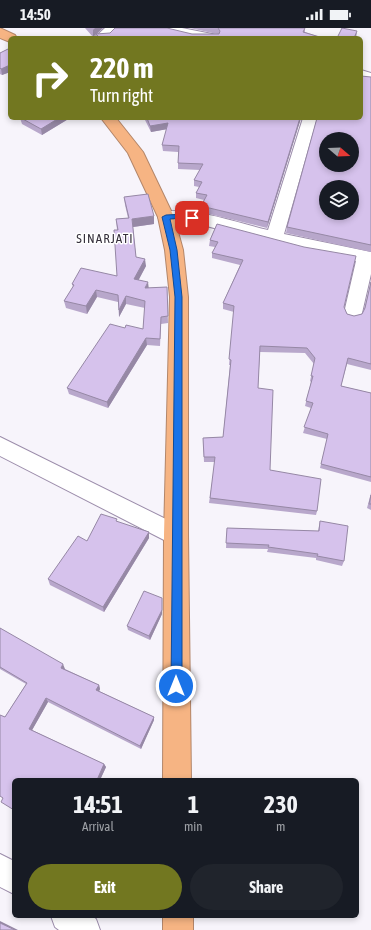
<!DOCTYPE html>
<style>
:root{--surface:#171b24;--page:#20242c;--text:#f1f3f6;--muted:#9ea1a6;--accent:#727720}
body{margin:0;font-family:"Asap Condensed",sans-serif;background:var(--page);color:var(--text);height:100vh;display:flex;flex-direction:column;font-size:15px;white-space:nowrap}
*{box-sizing:border-box;margin:0}
p{font-size:13px;color:var(--muted)}
.icon{flex:none;width:22px;height:22px;fill:none;stroke:currentColor;stroke-width:2;stroke-linecap:round;stroke-linejoin:round}
.map{position:relative;flex:1;overflow:hidden}
.details{position:absolute;left:12px;top:750px;width:347px;height:140px;display:flex;flex-direction:column;background:var(--surface);border-radius:6px;box-shadow:0 2px 6px #0003}
.details>*{flex:none}
.hud{position:absolute;left:8px;top:8px;width:355px;height:84px;border-radius:6px;box-shadow:0 2px 6px #0003;background:#727720;color:#fff;overflow:hidden}
.needle{width:26px;rotate:109deg}
.buttons{position:absolute;left:319px;top:104px;display:grid;gap:8px}
.buttons a{display:grid;place-items:center;width:40px;height:40px;border-radius:50%;background:var(--surface);box-shadow:0 2px 6px #0003;font-size:20px}
.pin{position:absolute;display:grid;place-items:center;width:34px;height:34px;color:#fff;margin:-17px;border-radius:8px;box-shadow:0 2px 6px #0006}
.me{position:absolute;width:44px;margin:-22px;rotate:0deg;stroke-linejoin:round;filter:drop-shadow(0 0 3px #0008)}
.turn{display:flex;align-items:center;gap:14px;height:84px;padding:0 16px;font-size:18px}
.turn .icon{width:52px;height:52px;stroke-width:2.5}
.turn b{display:block;font-size:28px;line-height:34px}
.eta{display:flex;justify-content:space-evenly;align-items:center;height:68px;text-align:center}
.eta b{font-size:24px;font-weight:700;line-height:28px}
.button{display:flex;gap:8px;margin-top:auto;padding:8px 16px}
.button a{flex:1;height:46px;border-radius:24px;background:var(--accent);color:#fff;font-size:16px;font-weight:700;line-height:46px;text-align:center}
.button a+a{background:var(--page);color:var(--text)}
.status{display:flex;justify-content:space-between;align-items:center;height:28px;padding:0 20px;background:var(--surface);direction:ltr}
.status svg{height:11px;fill:currentColor}
.map>svg:first-child{display:block}
.lines{fill:none;stroke-linecap:round;stroke-linejoin:round}
.minor-casing{stroke:#9c8dab;stroke-width:2}
.highway-casing{stroke:#b3866a;stroke-width:2}
.minor{fill:#fff;fill-rule:evenodd}
.highway{fill:#f6b483;fill-rule:evenodd}
.wall{fill:#b8a7cb}
.shaded-wall{fill:#9688a5}
.building{fill:#d6c2ec;stroke:#9688a5;fill-rule:evenodd}
.route{fill:#1a73e8;stroke:#114b97}
.labels{text-anchor:middle;dominant-baseline:central;stroke-width:3;stroke-linejoin:round;paint-order:stroke}
.far-quarter-label{font-size:13px;letter-spacing:1px;fill:#36303c;stroke:#fff}
</style>
<div class="status"><b>14:50</b><svg viewBox="0 0 49 12"><path d="M0 12V9h3v3zM5 12V6h3v6zM10 12V3h3v9zM15 12V0h3v12zM26 1h20v11H26zM47 4h2v5h-2z"/></svg></div>
<div class="map">
<svg width="371" height="902" viewBox="0 0 371 902">
<rect width="100%" height="100%" fill="#f7f4fb"/>
<g class="lines">
<g class="minor-casing">
<path id="minor" d="M 105,0 L 120,0 L 109,10 L 94,10 Z
M 156,0 L 182,0 L 217,7 L 219,10 L 192,10 L 158,3 Z
M 361,42 L 371,45 L 371,53 L 361,50 Z
M 303,90 L 317,90 L 284,206 L 371,224 L 371,246 L 362,285 L 360,290 L 353,292 L 346,290 L 344,285 L 356,233 L 303,223 L 187,193 L 166,194 L 160,193 L 158,189 L 160,185 C 190,177 237,195 268,202 Z
M 0,409 L 184,500 L 188,507 L 184,514 L 176,517 L 168,514 L 0,428 Z
M 0,826 L 14,833 L 14,866 L 0,859 Z
M 51,888 L 92,888 L 96,891 L 100,902 L 59,902 L 55,899 Z"/>
</g>
<g class="highway-casing">
<path id="highway" d="M 0,0 L 15,7 L 17,10 L 10,10 L 10,14 L 0,10 Z
M 101,90 L 116,90 L 143,124 L 174,189 L 183,222 L 188,269 L 188,507 L 191,752 L 163,752 L 164,507 L 170,269 L 165,222 L 158,189 L 128,125 Z
M 163,888 L 193,888 L 193,902 L 163,902 Z"/>
</g>
<use href="#minor" class="minor"/>
<use href="#highway" class="highway"/>
</g>
<path class="wall" d="M 85,0 L 103,0 L 97,6 L 217,6 L 190,0 L 305,0 L 305,4 L 323,10 L 96,10 L 96,6 L 93,9 Z
M 10,20 L 10,44 L 2,47 L 0,46 L 0,25 Z
M 371,49 L 371,224 L 286,205 L 287,199 Z
M 20,90 L 70,90 L 42,107 L 22,96 Z
M 142,90 L 301,90 L 267,200 L 201,184 L 201,178 L 204,172 L 196,170 L 196,165 L 199,159 L 194,158 L 194,152 L 200,142 L 178,141 L 178,124 L 163,123 L 162,117 L 167,101 L 151,104 L 145,92 L 142,92 Z
M 124,169 L 154,196 L 133,199 L 136,229 L 146,238 L 138,252 L 149,260 L 167,259 L 168,295 L 161,296 L 160,318 L 147,317 L 108,380 L 69,366 L 67,360 L 125,300 L 143,301 L 145,280 L 126,276 L 119,289 L 118,274 L 97,269 L 87,286 L 66,280 L 64,273 L 73,259 L 72,256 L 117,248 L 117,202 L 116,191 L 128,190 L 125,177 Z
M 217,196 L 344,279 L 347,286 L 354,288 L 362,286 L 364,281 L 371,253 L 371,342 L 347,336 L 341,358 L 371,365 L 371,454 L 320,440 L 327,411 L 303,405 L 311,380 L 305,378 L 311,354 L 310,353 L 314,336 L 305,325 L 260,324 L 258,360 L 270,442 L 317,483 L 316,487 L 209,475 L 215,434 L 204,434 L 203,410 L 223,409 L 230,337 L 229,337 L 234,284 L 223,281 L 223,275 L 240,237 L 212,230 L 212,225 L 215,219 L 209,218 L 210,212 Z
M 371,465 L 371,482 L 367,480 Z
M 320,493 L 344,533 L 342,538 L 316,532 L 316,530 L 267,524 L 268,521 L 226,520 L 227,500 L 318,503 Z
M 117,494 L 149,504 L 149,510 L 104,584 L 50,557 L 48,551 L 87,513 Z
M 162,570 L 162,586 L 150,612 L 128,602 L 127,598 Z
M 0,600 L 65,641 L 99,657 L 100,661 L 99,663 L 154,689 L 154,692 L 141,721 L 48,674 L 32,702 L 104,736 L 106,739 L 100,752 L 14,752 L 3,770 L 0,768 L 0,687 L 5,689 L 26,656 L 0,641 Z"/>
<path class="shaded-wall" d="M 95,0 L 103,0 L 93,9 L 93,2 Z
M 357,3 L 356,10 L 354,10 Z
M 10,37 L 10,44 L 2,47 L 1,41 Z
M 59,90 L 70,90 L 42,107 L 41,101 Z
M 300,90 L 301,90 L 267,200 L 268,194 Z
M 168,95 L 168,101 L 151,104 L 150,98 Z
M 154,188 L 154,196 L 133,199 L 132,191 Z
M 145,231 L 146,238 L 135,259 L 134,251 Z
M 148,254 L 149,262 L 145,260 Z
M 96,262 L 97,269 L 87,286 L 86,278 Z
M 126,268 L 126,276 L 119,289 L 119,282 Z
M 146,310 L 147,317 L 108,380 L 107,374 Z
M 149,504 L 149,510 L 104,584 L 103,579 Z
M 162,570 L 162,586 L 150,612 L 149,608 Z
M 63,636 L 65,641 L 63,644 L 61,640 Z
M 99,657 L 100,661 L 98,666 L 96,662 Z
M 46,670 L 48,674 L 31,704 L 29,701 Z
M 154,689 L 154,692 L 141,721 L 140,718 Z
M 104,736 L 106,739 L 100,752 L 97,752 Z
M 0,893 L 18,902 L 15,902 L 0,895 Z"/>
<path class="building" d="M 115,0 L 167,0 L 192,6 L 219,6 L 220,3 L 218,0 L 305,0 L 303,4 L 323,10 L 98,10 L 99,9 L 96,6 L 110,5 Z
M 342,0 L 357,3 L 354,10 L 337,10 Z
M 10,20 L 10,37 L 1,41 L 0,40 L 0,25 Z
M 361,48 L 371,49 L 371,217 L 287,199 L 317,90 L 361,90 ZM 326,111 L 352,111 L 352,137 L 326,137 ZM 326,159 L 352,159 L 352,185 L 326,185 Z
M 21,90 L 59,90 L 41,101 Z
M 147,90 L 300,90 L 268,194 L 201,178 L 207,167 L 196,165 L 202,154 L 194,152 L 203,136 L 178,135 L 179,118 L 162,117 L 168,95 L 150,98 Z
M 148,166 L 154,188 L 132,191 L 136,229 L 145,231 L 134,251 L 148,254 L 145,260 L 167,259 L 168,288 L 161,289 L 160,311 L 146,310 L 107,374 L 67,360 L 110,296 L 125,300 L 126,297 L 143,301 L 145,273 L 126,268 L 119,282 L 118,267 L 96,262 L 86,278 L 64,273 L 74,257 L 72,256 L 81,240 L 117,248 L 114,202 L 118,202 L 116,191 L 129,190 L 124,169 Z
M 217,196 L 304,219 L 356,228 L 344,279 L 347,286 L 354,288 L 362,286 L 365,280 L 371,254 L 371,336 L 348,330 L 341,358 L 371,365 L 371,449 L 321,436 L 328,406 L 304,399 L 313,375 L 306,373 L 313,348 L 311,348 L 315,330 L 307,320 L 260,318 L 258,360 L 273,362 L 270,442 L 321,451 L 317,483 L 210,470 L 215,429 L 204,429 L 203,410 L 223,409 L 231,332 L 229,331 L 234,278 L 223,275 L 243,232 L 212,225 L 218,214 L 210,212 Z
M 371,467 L 371,476 L 369,476 Z
M 101,486 L 117,491 L 116,493 L 149,504 L 103,579 L 48,551 L 78,508 L 87,513 Z
M 320,493 L 348,498 L 344,533 L 317,528 L 318,526 L 268,519 L 269,517 L 226,515 L 227,500 L 319,503 Z
M 144,563 L 162,570 L 162,582 L 149,608 L 127,598 Z
M 0,600 L 63,636 L 61,640 L 99,657 L 96,662 L 154,689 L 140,718 L 46,670 L 29,701 L 104,736 L 97,752 L 14,752 L 14,782 L 1,774 L 3,770 L 0,768 L 0,687 L 5,689 L 27,655 L 0,639 Z
M 0,895 L 15,902 L 0,902 Z"/>
<path class="route" d="M 187,186 L 196,190 L 192,192 L 187,190 L 170,191 L 177,222 L 182,269 L 182,658 L 180,662 L 176,664 L 172,662 L 171,658 L 175,269 L 170,222 L 162,189 L 166,187 Z"/>
<g class="labels">
<g class="far-quarter-label">
<text x="105" y="210">SINARJATI</text>
</g>
</g>
</svg>
<div class="buttons">
<a><svg class="needle" viewBox="-14 -14 28 28"><path d="M0-13l5 13h-10z" fill="#e53935"/><path d="M0 13l5-13h-10z" fill="#9ea1a6"/></svg></a>
<a><svg class="icon" aria-label="layers" viewBox="0 0 24 24"><path d="M12 4l9 5-9 5-9-5zM3 14l9 5 9-5"/></svg></a>
</div>
<div class="pin" style="left:192px;top:190px;background:#d93025"><svg class="icon" aria-label="arrive" viewBox="0 0 24 24"><path d="M6 21V4h12l-3 4 3 4H6"/></svg></div>
<svg class="me" style="left:176px;top:658px" viewBox="-20 -20 40 40"><circle r="17" fill="#1a73e8" stroke="#fff" stroke-width="3"/><path d="M0-11L8 9 0 5-8 9z" fill="#fff"/></svg>
<div class="hud">
<div class="turn"><svg class="icon" aria-label="right" viewBox="0 0 24 24"><path d="M7 20v-9h11M14 6l5 5-5 5"/></svg><div><b>220 m</b>Turn right</div></div>
</div>
<section class="details">
<div class="eta">
<div><b>14:51</b><p>Arrival</p></div>
<div><b>1</b><p>min</p></div>
<div><b>230</b><p>m</p></div>
</div>
<div class="button"><a>Exit</a><a>Share</a></div>
</section>
</div>
